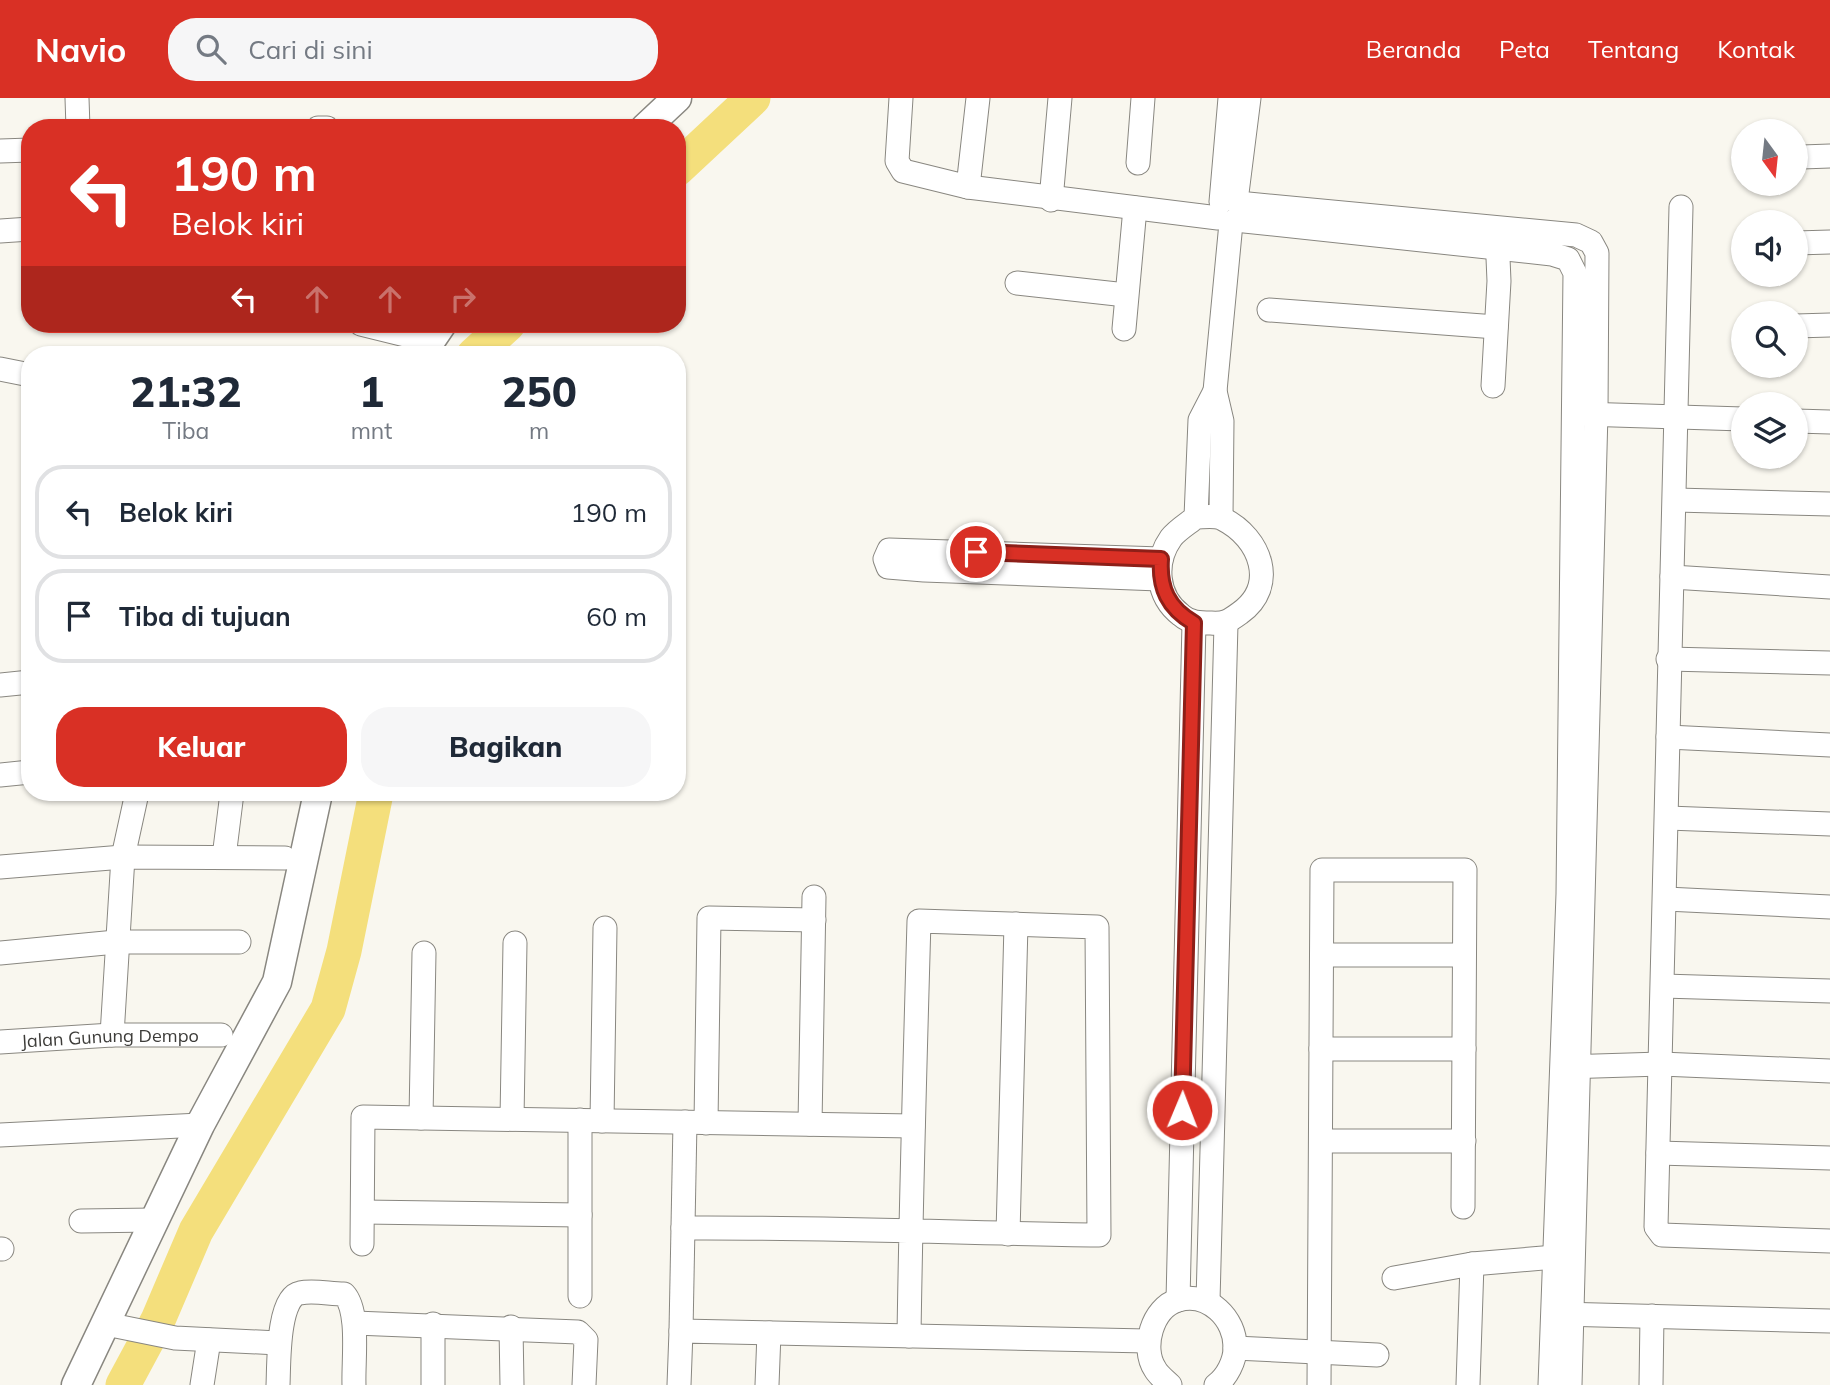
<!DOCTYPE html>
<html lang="id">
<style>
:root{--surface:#fff;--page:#f6f6f7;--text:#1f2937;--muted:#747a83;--line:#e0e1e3;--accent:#d93025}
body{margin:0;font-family:Mulish,sans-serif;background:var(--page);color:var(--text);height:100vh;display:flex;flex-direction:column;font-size:26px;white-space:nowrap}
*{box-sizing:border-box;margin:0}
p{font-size:23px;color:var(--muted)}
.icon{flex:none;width:38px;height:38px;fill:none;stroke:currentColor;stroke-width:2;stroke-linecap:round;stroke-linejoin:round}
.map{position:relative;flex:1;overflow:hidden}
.panel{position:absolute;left:21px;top:248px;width:665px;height:455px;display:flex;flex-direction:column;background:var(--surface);border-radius:28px;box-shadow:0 2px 5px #0004}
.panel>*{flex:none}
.top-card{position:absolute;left:21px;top:21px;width:665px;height:214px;border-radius:28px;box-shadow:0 2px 5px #0004;background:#d93025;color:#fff;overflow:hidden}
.needle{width:46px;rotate:165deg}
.tools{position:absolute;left:1731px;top:21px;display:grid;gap:14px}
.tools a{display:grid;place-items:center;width:77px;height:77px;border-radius:50%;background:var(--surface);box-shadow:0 2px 5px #0004;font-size:35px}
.pin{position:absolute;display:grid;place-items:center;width:60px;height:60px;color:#fff;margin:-30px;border:4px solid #fff;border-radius:50%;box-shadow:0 2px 7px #0007}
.me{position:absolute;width:77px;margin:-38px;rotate:1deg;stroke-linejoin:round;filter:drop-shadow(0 0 5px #0008)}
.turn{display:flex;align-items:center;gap:24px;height:147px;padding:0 35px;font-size:32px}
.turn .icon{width:91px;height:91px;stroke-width:2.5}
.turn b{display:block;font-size:49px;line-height:60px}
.lanes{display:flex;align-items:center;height:66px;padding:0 35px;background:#0003;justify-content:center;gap:35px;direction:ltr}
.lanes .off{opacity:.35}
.eta{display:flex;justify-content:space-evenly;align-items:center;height:119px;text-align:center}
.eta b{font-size:42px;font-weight:800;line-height:49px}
.button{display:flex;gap:14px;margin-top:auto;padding:14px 35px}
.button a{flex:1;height:80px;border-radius:28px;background:var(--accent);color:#fff;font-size:28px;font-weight:800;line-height:80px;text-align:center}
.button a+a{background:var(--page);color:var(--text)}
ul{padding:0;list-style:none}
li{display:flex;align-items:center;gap:21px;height:94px;margin:0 14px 10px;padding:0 21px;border:4px solid var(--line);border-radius:28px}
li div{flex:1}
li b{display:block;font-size:26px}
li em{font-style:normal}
header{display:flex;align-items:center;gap:42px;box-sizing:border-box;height:98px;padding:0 35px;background:var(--accent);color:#fff}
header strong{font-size:33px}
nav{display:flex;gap:38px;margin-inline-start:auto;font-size:24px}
.search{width:490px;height:63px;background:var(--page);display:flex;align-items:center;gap:18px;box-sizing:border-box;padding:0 24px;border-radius:28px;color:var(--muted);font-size:26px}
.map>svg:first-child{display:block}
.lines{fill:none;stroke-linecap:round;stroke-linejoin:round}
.river{stroke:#f4df7c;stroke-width:35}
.minor-casing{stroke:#898780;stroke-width:25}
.tertiary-casing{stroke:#898780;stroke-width:31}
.minor{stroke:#fff;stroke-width:23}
.tertiary{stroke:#fff;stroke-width:28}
.route-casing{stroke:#8d1f18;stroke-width:18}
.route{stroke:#d93025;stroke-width:12}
.labels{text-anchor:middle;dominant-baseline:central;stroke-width:7;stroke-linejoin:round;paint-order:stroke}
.street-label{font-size:18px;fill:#3d3c39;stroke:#f9f7ef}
</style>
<header>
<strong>Navio</strong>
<div class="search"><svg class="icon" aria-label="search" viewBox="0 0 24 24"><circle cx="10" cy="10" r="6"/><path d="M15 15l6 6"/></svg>Cari di sini</div>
<nav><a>Beranda</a><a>Peta</a><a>Tentang</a><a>Kontak</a></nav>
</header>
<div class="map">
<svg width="1830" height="1287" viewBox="0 0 1830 1287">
<rect width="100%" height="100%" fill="#f9f7ef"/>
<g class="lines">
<path class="river" d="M 677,71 L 753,0
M 474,257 L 508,226
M 123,1287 L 158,1222 L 196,1133 L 328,911 L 344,853 L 376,695"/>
<g class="minor-casing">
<g id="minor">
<path d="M 77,0 L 78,30"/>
<path d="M 901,0 L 897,63 L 903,73 L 968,89 L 1218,120"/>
<path d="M 318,30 L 327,30"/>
<path d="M 0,53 L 30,52"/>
<path d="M 1802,59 L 1830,58"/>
<path d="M 1138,65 L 1143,0"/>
<path d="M 968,89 L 978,0"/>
<path d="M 1051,102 L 1060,0"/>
<path d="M 1236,103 L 1249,0"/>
<path d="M 1221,104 L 1230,0"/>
<path d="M 1238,105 L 1576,137 L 1591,144 L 1597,155 L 1596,315 L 1570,1287"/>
<path d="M 1681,109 L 1656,1129 L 1662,1137 L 1830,1143"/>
<path d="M 1235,122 L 1552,156 L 1568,161 L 1575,175 L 1568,796 L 1550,1287"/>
<path d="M 0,133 L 30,131"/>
<path d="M 1796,145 L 1830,144"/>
<path d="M 1017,185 L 1126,197"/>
<path d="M 1269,212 L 1496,229"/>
<path d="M 361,226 L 430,243"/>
<path d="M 1796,228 L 1830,227"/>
<path d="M 1124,231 L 1135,110"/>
<path d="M 0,271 L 30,277"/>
<path d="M 1493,288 L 1499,183 L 1497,137"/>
<path d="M 1582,316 L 1743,321"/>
<path d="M 1796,323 L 1830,324"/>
<path d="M 1676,402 L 1830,406"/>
<path d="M 1196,419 C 1204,419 1216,417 1223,421 C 1261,440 1278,488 1240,515 C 1229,523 1225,526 1211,525 C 1200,525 1190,525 1181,517 C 1156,498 1154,464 1171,440 C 1177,432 1189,425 1196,419 L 1200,322 L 1215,293"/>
<path d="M 1221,419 L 1222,323 L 1215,293 L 1231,125"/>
<path d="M 1672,479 L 1830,489"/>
<path d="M 1159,481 L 924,472 L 888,469 L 885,461 L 889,452 L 1161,461"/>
<path d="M 1668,561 L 1830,565"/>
<path d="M 0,587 L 30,584"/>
<path d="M 1668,639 L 1830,647"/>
<path d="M 0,677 L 30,674"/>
<path d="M 1668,720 L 1830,726"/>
<path d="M 224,759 L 232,695"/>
<path d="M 0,769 L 123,759 L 285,760"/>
<path d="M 1666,801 L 1830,809"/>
<path d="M 0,855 L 116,844 L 239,844"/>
<path d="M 1322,857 L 1464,857"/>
<path d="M 1663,888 L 1830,893"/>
<path d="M 112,937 L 123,759 L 137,695"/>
<path id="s1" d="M 0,944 L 112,937 L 221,937"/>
<path d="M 1321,951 L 1464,951"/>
<path d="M 1564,969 L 1661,966 L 1830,973"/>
<path d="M 421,1020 L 424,855"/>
<path d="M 512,1021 L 515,845"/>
<path d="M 602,1023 L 605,830"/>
<path d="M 706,1025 L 709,820 L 814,822"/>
<path d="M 810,1026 L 814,799"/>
<path d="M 0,1037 L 200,1027"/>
<path d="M 1321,1043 L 1464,1043"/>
<path d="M 1658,1055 L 1830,1060"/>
<path d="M 363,1114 L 580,1117"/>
<path d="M 81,1123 L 154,1122"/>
<path d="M 683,1130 C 822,1129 960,1135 1099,1137 L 1097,829 L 919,823 C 915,961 911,1100 909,1238"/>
<path d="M 1008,1136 L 1016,826"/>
<path d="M 362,1146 L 363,1019 L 913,1028"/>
<path d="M 0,1151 L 2,1151"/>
<path d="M 1394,1180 L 1472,1166 L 1555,1159"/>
<path d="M 580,1198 L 580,1022"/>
<path d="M 1178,1202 L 1194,525"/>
<path d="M 1208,1203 L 1226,526"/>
<path d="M 1560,1216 L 1830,1223"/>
<path d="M 355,1225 L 578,1234 L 586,1242 L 584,1287"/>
<path d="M 106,1226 L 175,1240 L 278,1245"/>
<path d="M 511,1229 L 512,1287"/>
<path d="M 681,1233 L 685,1024"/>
<path d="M 1235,1250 L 1377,1257"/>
<path d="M 202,1287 L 209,1242"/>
<path d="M 278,1287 C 279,1269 277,1199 300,1195 C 313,1192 330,1196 344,1196 C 360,1213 353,1263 354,1287"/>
<path d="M 433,1287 L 433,1226"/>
<path d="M 679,1287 L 681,1233 L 1147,1243"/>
<path d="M 767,1287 L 769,1235"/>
<path d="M 1170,1287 C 1165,1282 1158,1277 1155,1271 C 1141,1250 1152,1210 1178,1202 C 1208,1193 1236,1221 1235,1250 C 1235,1263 1227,1279 1216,1287"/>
<path d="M 1319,1287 L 1322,772 L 1465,772 L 1463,1109"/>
<path d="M 1468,1287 L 1472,1166"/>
<path d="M 1651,1287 L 1652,1218"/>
</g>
</g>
<g class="tertiary-casing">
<path id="tertiary" d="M 645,30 L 677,0
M 421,257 L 442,226
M 76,1287 L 200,1027 L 277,884 L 318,695"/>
</g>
<use href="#minor" class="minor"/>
<use href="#tertiary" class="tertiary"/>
</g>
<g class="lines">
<g class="route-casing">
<path id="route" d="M 976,454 L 1161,461 C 1159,490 1168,510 1194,525 L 1182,1012"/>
</g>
<use href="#route" class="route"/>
</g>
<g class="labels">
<g class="street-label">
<text stroke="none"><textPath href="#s1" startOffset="110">Jalan Gunung Dempo</textPath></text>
</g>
</g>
</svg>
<div class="tools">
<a><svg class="needle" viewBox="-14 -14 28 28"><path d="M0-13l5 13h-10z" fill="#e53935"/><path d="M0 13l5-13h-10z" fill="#747a83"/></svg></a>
<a><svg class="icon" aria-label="sound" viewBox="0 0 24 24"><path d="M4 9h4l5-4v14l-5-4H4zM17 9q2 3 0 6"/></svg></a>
<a><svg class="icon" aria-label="search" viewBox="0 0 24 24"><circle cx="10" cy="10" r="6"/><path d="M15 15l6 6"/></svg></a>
<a><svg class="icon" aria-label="layers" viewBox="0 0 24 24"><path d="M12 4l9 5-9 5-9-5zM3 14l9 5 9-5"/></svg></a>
</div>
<div class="pin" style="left:976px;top:454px;background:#d93025"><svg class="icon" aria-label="arrive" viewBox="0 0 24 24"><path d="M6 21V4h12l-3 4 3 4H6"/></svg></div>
<svg class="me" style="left:1182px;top:1012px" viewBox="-20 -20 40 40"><circle r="17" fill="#d93025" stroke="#fff" stroke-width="3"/><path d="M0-11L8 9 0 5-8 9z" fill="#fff"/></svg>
<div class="top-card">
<div class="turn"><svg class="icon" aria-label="left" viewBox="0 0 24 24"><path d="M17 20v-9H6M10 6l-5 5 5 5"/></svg><div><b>190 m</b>Belok kiri</div></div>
<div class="lanes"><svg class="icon" aria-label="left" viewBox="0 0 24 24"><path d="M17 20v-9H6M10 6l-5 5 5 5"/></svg><svg class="icon off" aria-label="ahead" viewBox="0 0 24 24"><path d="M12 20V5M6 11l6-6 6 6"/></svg><svg class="icon off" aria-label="ahead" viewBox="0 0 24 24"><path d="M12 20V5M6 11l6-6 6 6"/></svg><svg class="icon off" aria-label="right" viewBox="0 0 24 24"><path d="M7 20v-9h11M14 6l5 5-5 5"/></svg></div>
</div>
<section class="panel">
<div class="eta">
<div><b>21:32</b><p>Tiba</p></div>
<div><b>1</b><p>mnt</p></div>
<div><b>250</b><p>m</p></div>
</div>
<ul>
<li><svg class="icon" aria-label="left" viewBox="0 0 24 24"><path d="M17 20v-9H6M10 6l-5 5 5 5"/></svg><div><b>Belok kiri</b></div><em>190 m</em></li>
<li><svg class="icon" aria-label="arrive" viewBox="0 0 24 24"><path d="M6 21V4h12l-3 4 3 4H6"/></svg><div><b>Tiba di tujuan</b></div><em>60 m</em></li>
</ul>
<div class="button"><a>Keluar</a><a>Bagikan</a></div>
</section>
</div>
